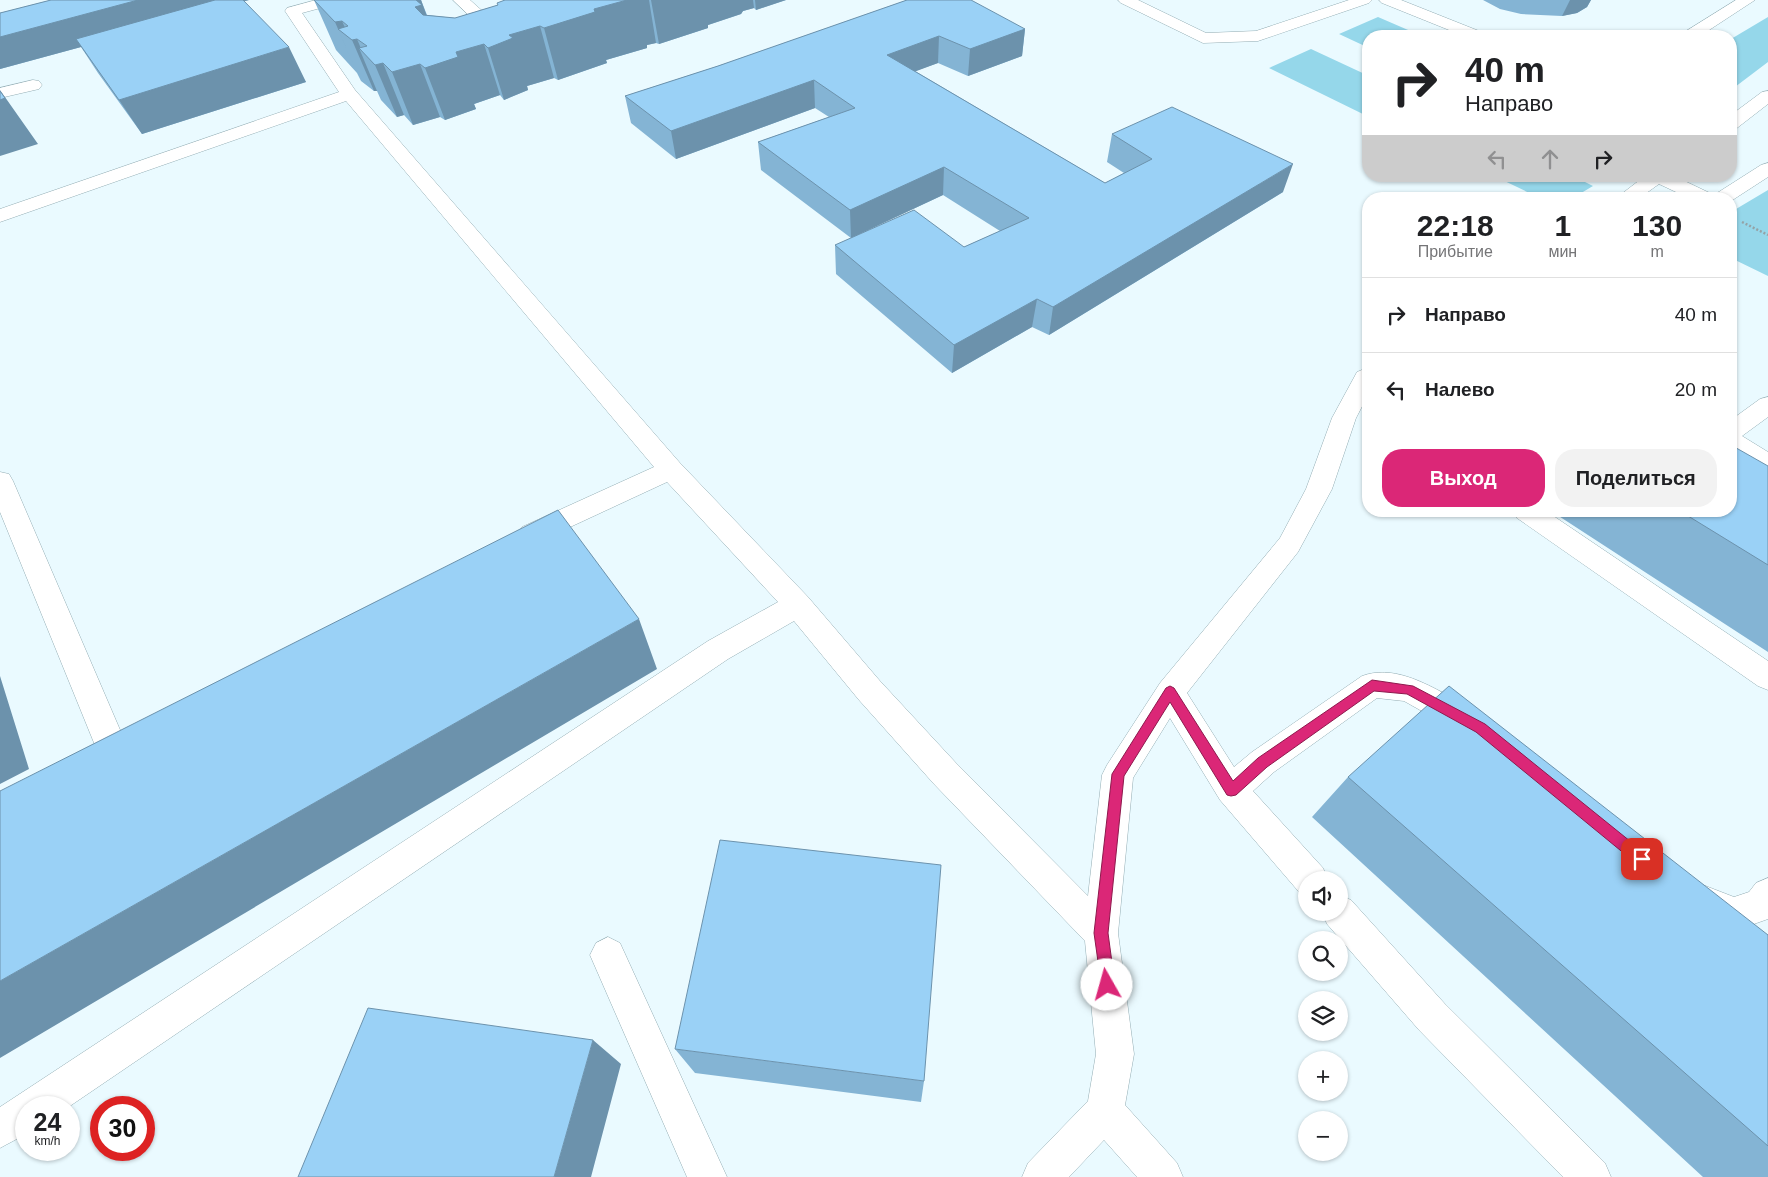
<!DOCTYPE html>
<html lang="ru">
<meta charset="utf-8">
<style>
:root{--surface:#fff;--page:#f2f2f2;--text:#202124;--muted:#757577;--line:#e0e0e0;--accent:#db2777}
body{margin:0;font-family:Arial,sans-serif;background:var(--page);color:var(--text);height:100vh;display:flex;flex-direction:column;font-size:19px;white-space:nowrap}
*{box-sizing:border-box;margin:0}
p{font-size:16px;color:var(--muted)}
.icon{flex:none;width:28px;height:28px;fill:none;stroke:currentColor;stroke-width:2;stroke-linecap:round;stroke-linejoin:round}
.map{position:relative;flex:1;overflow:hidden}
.panel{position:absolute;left:1362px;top:192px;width:375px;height:325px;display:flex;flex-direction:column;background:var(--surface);border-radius:20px;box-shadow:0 1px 4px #0004}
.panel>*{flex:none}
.top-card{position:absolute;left:1362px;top:30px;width:375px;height:152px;border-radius:20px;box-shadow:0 1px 4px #0004;background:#fff;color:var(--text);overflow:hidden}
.fabs{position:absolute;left:1298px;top:871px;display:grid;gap:10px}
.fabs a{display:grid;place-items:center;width:50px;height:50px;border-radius:50%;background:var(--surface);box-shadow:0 1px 4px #0004;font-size:25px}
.speed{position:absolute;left:15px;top:1096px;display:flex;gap:10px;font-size:25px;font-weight:700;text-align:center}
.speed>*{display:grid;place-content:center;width:65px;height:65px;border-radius:50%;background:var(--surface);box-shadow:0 1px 4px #0004;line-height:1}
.speed small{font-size:12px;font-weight:400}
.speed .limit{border:8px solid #d22;background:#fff;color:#111}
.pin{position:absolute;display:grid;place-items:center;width:42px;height:42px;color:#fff;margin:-21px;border-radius:10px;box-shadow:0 2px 8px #0006}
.me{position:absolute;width:55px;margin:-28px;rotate:353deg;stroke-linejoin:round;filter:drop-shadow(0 0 4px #0008)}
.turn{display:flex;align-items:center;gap:18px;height:105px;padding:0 20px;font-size:22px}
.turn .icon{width:65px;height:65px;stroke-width:2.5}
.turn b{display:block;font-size:35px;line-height:42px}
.lanes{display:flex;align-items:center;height:48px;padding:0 20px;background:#0003;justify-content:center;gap:25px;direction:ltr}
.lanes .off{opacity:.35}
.eta{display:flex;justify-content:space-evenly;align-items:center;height:85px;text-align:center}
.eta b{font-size:30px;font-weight:800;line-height:35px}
.action{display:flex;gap:10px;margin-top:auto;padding:10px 20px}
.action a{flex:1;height:58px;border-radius:20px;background:var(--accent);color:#fff;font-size:20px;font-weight:800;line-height:58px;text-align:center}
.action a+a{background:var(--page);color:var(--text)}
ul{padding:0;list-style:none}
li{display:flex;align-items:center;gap:15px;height:75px;padding:0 20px;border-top:1px solid var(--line)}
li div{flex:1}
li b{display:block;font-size:19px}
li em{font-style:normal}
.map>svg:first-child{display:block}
.green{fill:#95d7ea}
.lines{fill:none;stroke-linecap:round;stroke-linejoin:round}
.minor-casing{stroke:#93adb4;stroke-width:1}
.path{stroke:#94a2a6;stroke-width:2.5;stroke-dasharray:2 2;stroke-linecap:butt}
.minor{fill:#fff;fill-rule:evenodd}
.wall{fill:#84b4d4}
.shaded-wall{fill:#6c92ac}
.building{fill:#9ad1f6;stroke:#6c92ac}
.route{fill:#db2777;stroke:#8e194d}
</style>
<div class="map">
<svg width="1768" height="1177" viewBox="0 0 1768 1177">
<rect width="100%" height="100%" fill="#eafaff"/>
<path class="green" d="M 1378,17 L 1422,36 L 1369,36 L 1369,48 L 1339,34 Z
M 1768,17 L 1768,62 L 1731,90 L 1731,39 Z
M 1311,49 L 1369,76 L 1369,117 L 1269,68 Z
M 1494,176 L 1573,176 L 1593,186 L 1571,199 L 1542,199 Z
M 1768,190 L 1768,276 L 1731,258 L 1731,212 Z"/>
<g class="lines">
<g class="minor-casing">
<path id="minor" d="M 316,0 L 342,0 L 339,3 L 302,13 L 355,90 L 680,463 L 808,597 L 880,681 L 956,763 L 1088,896 L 1102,775 L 1107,765 L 1160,683 L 1280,538 L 1306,489 L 1332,418 L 1357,372 L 1369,367 L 1369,393 L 1356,418 L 1332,489 L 1298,552 L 1187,693 L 1234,767 L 1252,752 L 1362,676 C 1392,665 1423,682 1449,696 C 1461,703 1472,706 1478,719 L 1474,728 L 1463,732 L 1452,728 L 1404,701 L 1377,698 L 1274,772 L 1253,791 L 1323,868 L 1328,880 L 1306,880 L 1306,895 L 1299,892 L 1220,800 L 1170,718 L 1133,778 L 1118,933 L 1134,1054 L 1125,1105 L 1177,1163 L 1183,1177 L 1137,1177 L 1104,1140 L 1069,1177 L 1022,1177 L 1028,1163 L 1088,1101 L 1096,1054 L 1085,941 L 934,784 L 859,700 L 794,621 L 728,659 L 67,1108 L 26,1108 L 26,1134 L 0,1148 L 0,1107 L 708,641 L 778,602 L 667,482 L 540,541 L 531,544 L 522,541 L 518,534 L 522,527 L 654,467 L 346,101 L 0,222 L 0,209 L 339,92 L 285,11 L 287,8 Z
M 453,0 L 470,0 L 488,16 L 553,0 L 577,0 L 574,3 L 485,27 L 479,25 Z
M 1118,0 L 1138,0 L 1206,33 L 1256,31 L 1349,0 L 1372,0 L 1369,3 L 1258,41 L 1203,43 L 1121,3 Z
M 1379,0 L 1401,0 L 1484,33 L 1486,36 L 1464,36 L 1382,3 Z
M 1736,0 L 1755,0 L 1700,36 L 1681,36 L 1683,33 Z
M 33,80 L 39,81 L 42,85 L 39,89 L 0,98 L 0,88 Z
M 1768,91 L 1768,104 L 1737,128 L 1731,129 L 1731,115 L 1762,92 Z
M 1768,163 L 1768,177 L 1731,201 L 1731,199 L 1691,199 L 1659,184 L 1638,199 L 1615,199 L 1645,176 L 1674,176 L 1714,195 L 1761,165 Z
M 1768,397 L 1768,417 L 1742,436 L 1768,452 L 1768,473 L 1759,470 L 1731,453 L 1731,420 L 1760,399 Z
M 0,472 L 9,474 L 13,481 L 133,760 L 128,770 L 117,774 L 106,770 L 101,760 L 0,512 Z
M 1513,511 L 1546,511 L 1768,661 L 1768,690 L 1758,686 L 1517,518 Z
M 1768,878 L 1768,919 L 1734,931 L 1691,914 L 1686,902 L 1691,890 L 1703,885 L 1734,897 L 1749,892 L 1756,883 Z
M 1339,895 L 1351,900 L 1445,1004 L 1605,1163 L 1611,1177 L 1563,1177 L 1419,1030 L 1327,924 L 1322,912 L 1339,912 Z
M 608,937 L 620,943 L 727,1177 L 687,1177 L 590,955 L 596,943 Z"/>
</g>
<path class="path" d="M 1742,222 L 1768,235"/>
<use href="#minor" class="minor"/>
</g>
<path class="wall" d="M 51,0 L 249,0 L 244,1 L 306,82 L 142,134 L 98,73 L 81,47 L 0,69 L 0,13 Z
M 314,0 L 421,0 L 427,15 L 455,18 L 498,5 L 505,0 L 786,0 L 756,10 L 754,8 L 743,11 L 741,14 L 708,25 L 708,28 L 659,44 L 656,43 L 647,45 L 647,48 L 606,60 L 607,63 L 558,80 L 554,78 L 527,86 L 528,90 L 504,100 L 500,95 L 474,104 L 476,109 L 445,120 L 440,117 L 413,125 L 404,115 L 397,117 L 381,100 L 377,91 L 374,91 L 361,81 L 357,73 L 336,50 Z
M 907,0 L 1025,29 L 1022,56 L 968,76 L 938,63 L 915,71 L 1105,183 L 1124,173 L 1107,162 L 1112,134 L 1283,192 L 1049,335 L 1032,327 L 952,373 L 836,274 L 835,245 L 964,247 L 1000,231 L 943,195 L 851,238 L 761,170 L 758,142 L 829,117 L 815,108 L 676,159 L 631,123 L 625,96 L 718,66 Z
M 1483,0 L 1591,0 L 1587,7 L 1577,13 L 1562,16 L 1521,14 L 1500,9 Z
M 1768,466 L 1768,652 L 1551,511 L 1731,511 Z
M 1348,777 L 1768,935 L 1768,1177 L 1703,1177 L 1312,817 Z
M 675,1049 L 924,1081 L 921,1102 L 695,1073 Z"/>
<path class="shaded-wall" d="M 138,0 L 249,0 L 81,47 L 76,39 L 81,47 L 0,69 L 0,37 Z
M 415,0 L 421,0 L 438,47 L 415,7 Z
M 627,0 L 649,0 L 656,43 L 647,45 L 647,48 L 606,60 L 607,63 L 558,80 L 544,28 L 594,9 Z
M 651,0 L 753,0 L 754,8 L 743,11 L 741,14 L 708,25 L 708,28 L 659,44 Z
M 755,0 L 786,0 L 756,10 Z
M 1570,0 L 1591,0 L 1587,7 L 1577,13 L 1562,16 Z
M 342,21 L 349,37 L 338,29 L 357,73 L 335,22 Z
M 540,26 L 554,78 L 527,86 L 528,90 L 504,100 L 488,48 L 509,35 Z
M 1025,29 L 1022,56 L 968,76 L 970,49 Z
M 939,36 L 938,63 L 887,82 L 887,55 Z
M 357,39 L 362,51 L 359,48 L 377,91 L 374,91 L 352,40 Z
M 484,44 L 500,95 L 474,104 L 476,109 L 445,120 L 425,68 L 456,52 Z
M 289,47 L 306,82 L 142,134 L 119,100 Z
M 383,63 L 404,115 L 397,117 L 375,65 Z
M 420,64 L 440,117 L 413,125 L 392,72 Z
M 814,80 L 815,108 L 676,159 L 671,131 Z
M 0,90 L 38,144 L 0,156 Z
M 1293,164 L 1283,192 L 1049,335 L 1053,307 Z
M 944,167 L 943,195 L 851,238 L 850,210 Z
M 1037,299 L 1032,327 L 952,373 L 954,345 Z
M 639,619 L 657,669 L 0,1058 L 0,981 Z
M 0,676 L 29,769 L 0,784 Z
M 593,1040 L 621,1064 L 591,1177 L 554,1177 Z"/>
<path class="building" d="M 51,0 L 138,0 L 0,37 L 0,13 Z
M 215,0 L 243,0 L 289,47 L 119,100 L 76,39 Z
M 314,0 L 416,0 L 422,5 L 415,7 L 423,15 L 455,18 L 498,5 L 497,3 L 505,0 L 627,0 L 594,9 L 595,12 L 544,28 L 540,26 L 509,35 L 513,38 L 488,48 L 484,44 L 456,52 L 458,57 L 425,68 L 420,64 L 392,72 L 383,63 L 375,65 L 359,48 L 367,46 L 357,39 L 352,40 L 338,29 L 348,26 L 342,21 L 335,22 Z
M 907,0 L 971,0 L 1025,29 L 970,49 L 939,36 L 887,55 L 1105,183 L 1152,159 L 1112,134 L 1172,107 L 1293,164 L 1053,307 L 1037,299 L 954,345 L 835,245 L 914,210 L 964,247 L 1029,218 L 944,167 L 850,210 L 758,142 L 855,108 L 814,80 L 671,131 L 625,96 L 718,66 Z
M 0,91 L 5,98 L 0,100 Z
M 1731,445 L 1768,466 L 1768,565 L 1680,511 L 1731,511 Z
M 558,510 L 639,619 L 0,981 L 0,791 Z
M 1449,686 L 1768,935 L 1768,1146 L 1348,777 Z
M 720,840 L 941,865 L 924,1081 L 675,1049 Z
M 368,1008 L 593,1040 L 554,1177 L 298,1177 Z"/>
<path class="route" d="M 1372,680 L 1413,686 L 1485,724 L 1646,854 L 1648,859 L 1646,864 L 1642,866 L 1637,864 L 1476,732 L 1407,694 L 1374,691 L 1267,767 L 1236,795 L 1231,796 L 1227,795 L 1170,702 L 1124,776 L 1108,933 L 1115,985 L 1112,990 L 1107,992 L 1102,990 L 1094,933 L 1112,774 L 1166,688 L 1170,686 L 1174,688 L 1233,781 L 1258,758 Z"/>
</svg>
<div class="fabs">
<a><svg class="icon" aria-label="sound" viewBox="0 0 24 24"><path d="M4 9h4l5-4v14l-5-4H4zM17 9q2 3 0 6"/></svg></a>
<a><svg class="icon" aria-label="search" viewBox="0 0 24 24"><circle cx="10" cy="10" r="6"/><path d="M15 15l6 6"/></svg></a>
<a><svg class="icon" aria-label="layers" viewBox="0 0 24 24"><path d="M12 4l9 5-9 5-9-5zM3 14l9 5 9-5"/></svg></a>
<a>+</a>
<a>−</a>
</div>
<div class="speed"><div>24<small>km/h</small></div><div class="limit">30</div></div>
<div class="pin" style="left:1642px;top:859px;background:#d93025"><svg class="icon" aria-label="arrive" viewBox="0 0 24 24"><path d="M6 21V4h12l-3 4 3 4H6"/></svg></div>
<svg class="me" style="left:1107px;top:985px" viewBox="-20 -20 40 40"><circle r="19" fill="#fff"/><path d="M0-13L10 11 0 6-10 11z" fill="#db2777"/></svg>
<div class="top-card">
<div class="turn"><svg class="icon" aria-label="right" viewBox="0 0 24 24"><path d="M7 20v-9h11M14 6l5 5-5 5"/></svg><div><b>40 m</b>Направо</div></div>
<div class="lanes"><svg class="icon off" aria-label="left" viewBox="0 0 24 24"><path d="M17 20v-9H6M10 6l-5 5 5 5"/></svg><svg class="icon off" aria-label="ahead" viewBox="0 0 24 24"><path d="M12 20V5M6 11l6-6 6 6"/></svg><svg class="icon" aria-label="right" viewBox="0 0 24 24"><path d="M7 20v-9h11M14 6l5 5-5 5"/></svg></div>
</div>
<section class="panel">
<div class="eta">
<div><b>22:18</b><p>Прибытие</p></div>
<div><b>1</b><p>мин</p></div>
<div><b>130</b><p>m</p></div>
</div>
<ul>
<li><svg class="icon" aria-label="right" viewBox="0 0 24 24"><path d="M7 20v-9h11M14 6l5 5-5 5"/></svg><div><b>Направо</b></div><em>40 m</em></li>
<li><svg class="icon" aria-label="left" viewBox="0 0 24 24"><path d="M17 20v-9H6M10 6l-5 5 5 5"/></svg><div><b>Налево</b></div><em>20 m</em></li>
</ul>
<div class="action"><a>Выход</a><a>Поделиться</a></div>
</section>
</div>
